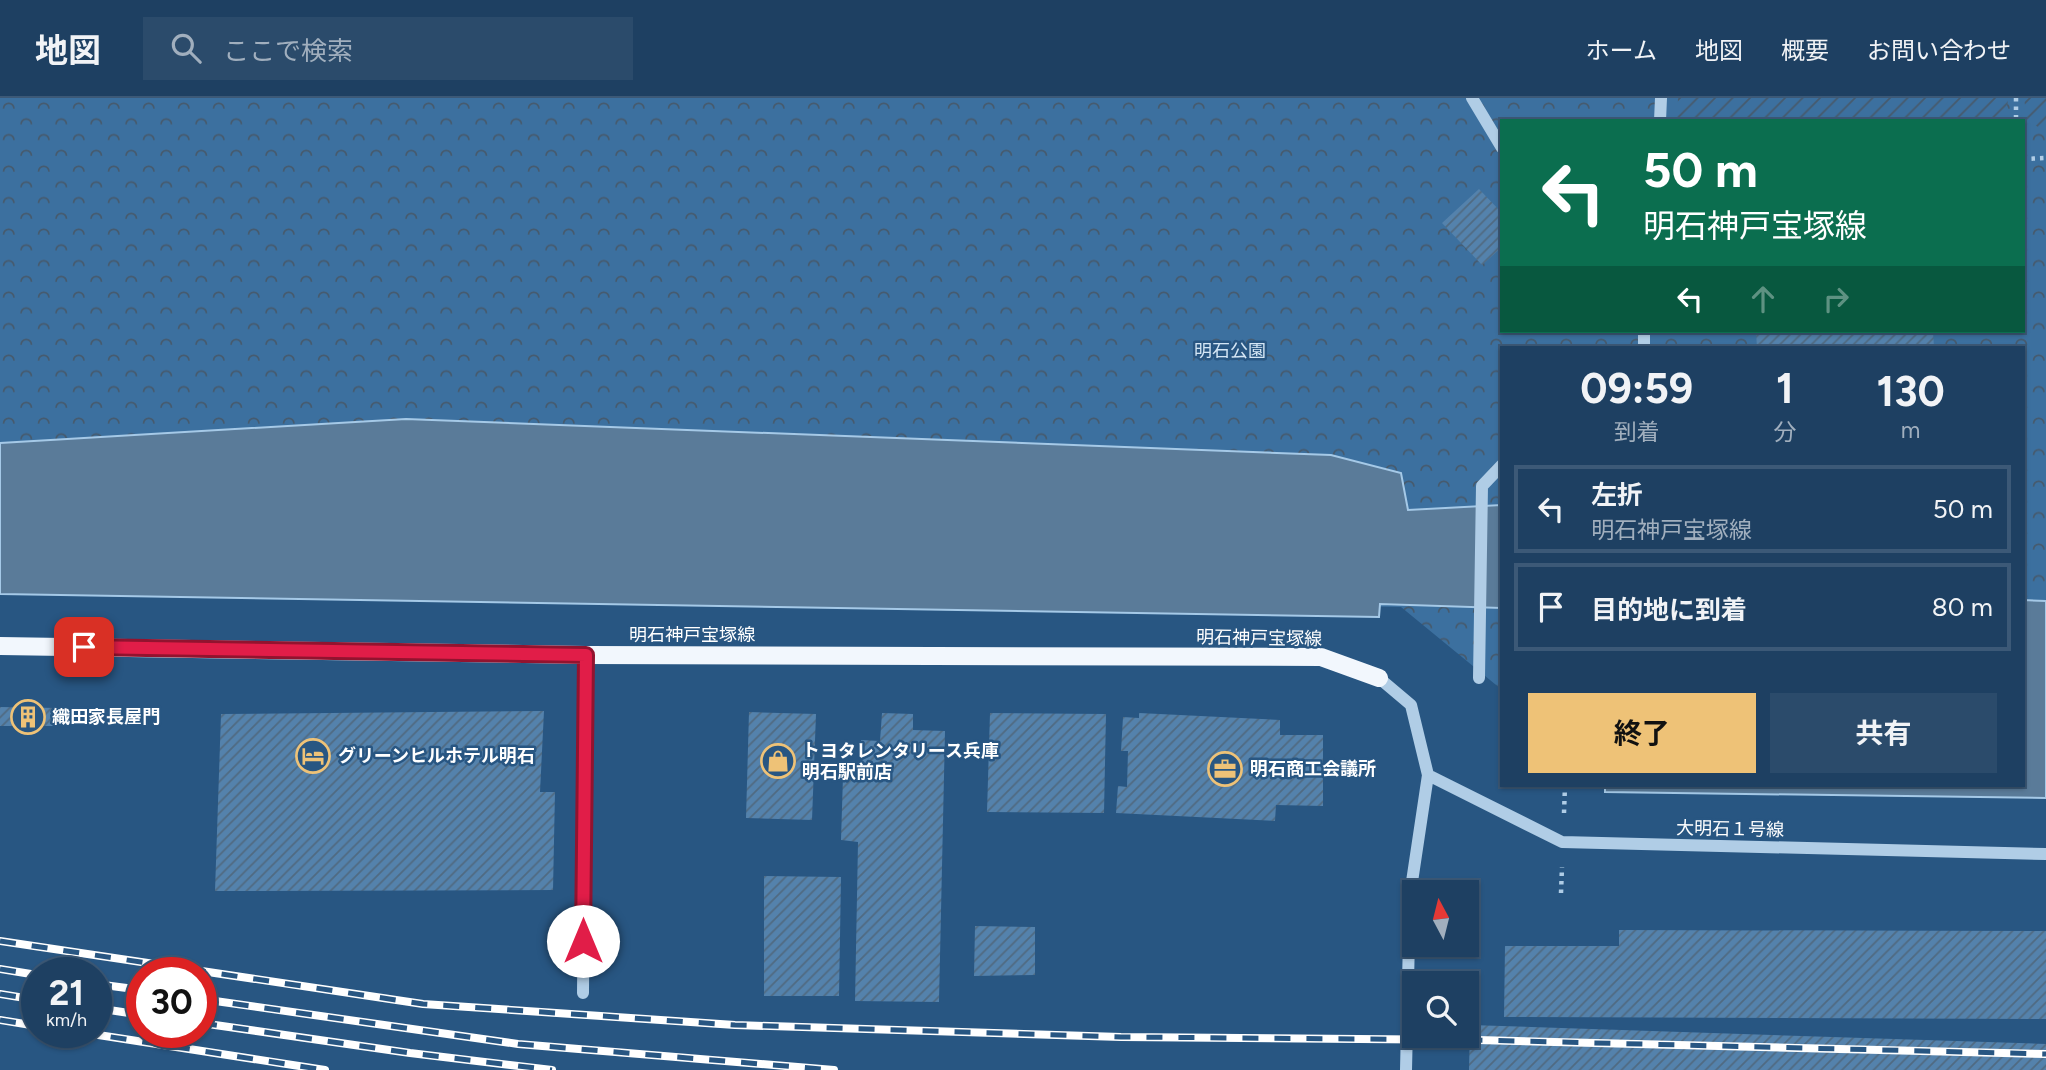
<!DOCTYPE html>
<html lang="ja">
<meta charset="utf-8">
<style>
:root{--surface:#1e4062;--page:#2b4b6b;--text:#f1f3f6;--muted:#a1afbe;--line:#3c5977;--accent:#eec277}
body{margin:0;font-family:Figtree,"Noto Sans JP",sans-serif;background:var(--page);color:var(--text);height:100vh;display:flex;flex-direction:column;font-size:26px;white-space:nowrap}
*{box-sizing:border-box;margin:0}
p{font-size:23px;color:var(--muted)}
.icon{flex:none;width:38px;height:38px;fill:none;stroke:currentColor;stroke-width:2;stroke-linecap:round;stroke-linejoin:round}
.map{position:relative;flex:1;overflow:hidden}
.drawer{position:absolute;left:1500px;top:248px;width:525px;height:441px;display:flex;flex-direction:column;background:var(--surface);border-radius:0px;box-shadow:0 2px 5px #0004,0 0 0 2px var(--line)}
.drawer>*{flex:none}
.hud{position:absolute;left:1500px;top:21px;width:525px;height:214px;border-radius:0px;box-shadow:0 2px 5px #0004,0 0 0 2px var(--line);background:#0b6e4f;color:#fff;overflow:hidden}
.needle{width:46px;rotate:353deg}
.buttons{position:absolute;left:1402px;top:782px;display:grid;gap:14px}
.buttons a{display:grid;place-items:center;width:77px;height:77px;border-radius:0px;background:var(--surface);box-shadow:0 2px 5px #0004,0 0 0 2px var(--line);font-size:35px}
.speed{position:absolute;left:21px;top:859px;display:flex;gap:14px;font-size:35px;font-weight:700;text-align:center}
.speed>*{display:grid;place-content:center;width:91px;height:91px;border-radius:50%;background:var(--surface);box-shadow:0 2px 5px #0004,0 0 0 2px var(--line);line-height:1}
.speed small{font-size:18px;font-weight:400}
.speed .limit{border:10px solid #d22;background:#fff;color:#111}
.pin{position:absolute;display:grid;place-items:center;width:60px;height:60px;color:#fff;margin:-30px;border-radius:14px;box-shadow:0 4px 10px #0006}
.me{position:absolute;width:77px;margin:-38px;rotate:0deg;stroke-linejoin:round;filter:drop-shadow(0 0 5px #0008)}
.turn{display:flex;align-items:center;gap:24px;height:147px;padding:0 28px;font-size:32px}
.turn .icon{width:91px;height:91px;stroke-width:2.5}
.turn b{display:block;font-size:49px;line-height:60px}
.lanes{display:flex;align-items:center;height:66px;padding:0 28px;background:#0003;justify-content:center;gap:35px;direction:ltr}
.lanes .off{opacity:.35}
.eta{display:flex;justify-content:space-evenly;align-items:center;height:119px;text-align:center}
.eta b{font-size:42px;font-weight:700;line-height:49px}
.primary-button{display:flex;gap:14px;margin-top:auto;padding:14px 28px}
.primary-button a{flex:1;height:80px;border-radius:0px;background:var(--accent);color:#111;font-size:28px;font-weight:700;line-height:80px;text-align:center}
.primary-button a+a{background:var(--page);color:var(--text)}
ul{padding:0;list-style:none}
li{display:flex;align-items:center;gap:21px;height:88px;margin:0 14px 10px;padding:0 14px;border:4px solid var(--line);border-radius:0px}
li div{flex:1}
li b{display:block;font-size:26px}
li em{font-style:normal}
header{display:flex;align-items:center;gap:42px;box-sizing:border-box;height:98px;padding:0 35px;background:var(--surface);border-bottom:2px solid var(--line)}
header strong{font-size:33px}
nav{display:flex;gap:38px;margin-inline-start:auto;font-size:24px}
.search{width:490px;height:63px;background:var(--page);display:flex;align-items:center;gap:18px;box-sizing:border-box;padding:0 24px;border-radius:0px;color:var(--muted);font-size:26px}
.map>svg:first-child{display:block}
.forest{fill:url(#forest-crowns);fill-rule:evenodd}
.garden{fill:url(#garden-furrows)}
.water{fill:#5a7b99;stroke:#a5c9e7;stroke-width:2}
.building{fill:url(#building-hatch)}
.lines{fill:none;stroke-linecap:round;stroke-linejoin:round}
.path{stroke:#b0cde6;stroke-width:4.5;stroke-dasharray:3.5 5;stroke-linecap:butt}
.minor{stroke:#b0cde6;stroke-width:12}
.major{stroke:#f2f7fd;stroke-width:18}
.rail-casing{stroke:#fff;stroke-width:8}
.rail{stroke:#285682;stroke-width:5;stroke-dasharray:16;stroke-linecap:butt}
.route-casing{stroke:#92132f;stroke-width:18}
.route{stroke:#e11d48;stroke-width:12}
.labels{text-anchor:middle;dominant-baseline:central;stroke-width:5;stroke-linejoin:round;paint-order:stroke}
.park-label{font-size:18px;fill:#d4e6f5;stroke:#285682}
.street-label{font-size:18px;fill:#fff;stroke:#285682}
.poi-label{font-size:18px;font-weight:bold;fill:#fff;stroke:#285682;text-anchor:start}
</style>
<header>
<strong>地図</strong>
<div class="search"><svg class="icon" aria-label="search" viewBox="0 0 24 24"><circle cx="10" cy="10" r="6"/><path d="M15 15l6 6"/></svg>ここで検索</div>
<nav><a>ホーム</a><a>地図</a><a>概要</a><a>お問い合わせ</a></nav>
</header>
<div class="map">
<svg width="2046" height="972" viewBox="0 0 2046 972">
<defs>
<pattern id="forest-crowns" width="20" height="18" patternUnits="userSpaceOnUse" patternTransform="scale(1.75)"><rect width="20" height="18" fill="#3c709f"/><path d="M2 6a3 3 0 1 1 6 0M12 15a3 3 0 1 1 6 0" fill="none" stroke="#465a6d"/></pattern>
<pattern id="garden-furrows" width="10" height="10" patternUnits="userSpaceOnUse" patternTransform="scale(1.75)"><rect width="10" height="10" fill="#3c709f"/><path d="M-1 1l2-2M0 10L10 0M9 11l2-2" fill="none" stroke="#465a6d"/></pattern>
<pattern id="building-hatch" width="6" height="6" patternUnits="userSpaceOnUse" patternTransform="scale(1.75)"><rect width="6" height="6" fill="#5482ac"/><path d="M-1 1l2-2M0 6l6-6M5 7l2-2" fill="none" stroke="#506a81"/></pattern>
</defs>
<rect width="100%" height="100%" fill="#285682"/>
<path class="forest" d="M 0,0 L 2046,0 L 2046,688 L 2023,688 L 2023,250 L 1502,250 L 1501,591 L 1401,509 L 0,488 ZM 1502,23 L 2023,23 L 2023,233 L 1502,233 Z"/>
<path class="garden" d="M 1678,0 L 2008,0 L 2008,3 L 2004,23 L 1677,23 Z
M 2024,0 L 2046,0 L 2046,34 L 2027,22 Z"/>
<path class="water" d="M 406,321 L 1331,357 L 1401,375 L 1408,412 L 1501,407 L 1501,510 L 1380,506 L 1379,519 L 0,496 L 0,345 Z
M 2023,502 L 2046,503 L 2046,700 L 1605,694 L 1605,688 L 2023,688 Z"/>
<path class="building" d="M 1479,91 L 1502,115 L 1502,149 L 1482,167 L 1442,125 Z
M 1756,233 L 1933,233 L 1934,250 L 1757,250 Z
M 0,609 L 57,610 L 57,628 L 0,628 Z
M 544,613 L 540,694 L 555,694 L 553,792 L 215,793 L 221,616 Z
M 749,614 L 816,616 L 812,722 L 746,720 Z
M 882,615 L 913,616 L 913,632 L 945,633 L 939,904 L 855,903 L 858,744 L 841,742 L 843,678 L 860,679 L 861,642 L 880,643 Z
M 990,615 L 1106,616 L 1104,715 L 987,714 Z
M 1139,615 L 1280,622 L 1280,637 L 1323,637 L 1323,708 L 1276,707 L 1275,723 L 1116,715 L 1118,688 L 1127,689 L 1128,653 L 1121,653 L 1123,619 L 1139,620 Z
M 764,778 L 841,779 L 839,898 L 764,898 Z
M 975,828 L 1035,829 L 1035,877 L 974,878 Z
M 1619,832 L 2046,833 L 2046,921 L 1504,919 L 1505,848 L 1619,848 Z
M 1470,927 L 2046,946 L 2046,972 L 1469,972 Z"/>
<g class="lines">
<path class="path" d="M 2016,0 L 2016,23
M 2023,61 L 2046,60
M 1564,715 L 1565,688
M 1561,795 L 1562,769"/>
<path class="minor" d="M 1472,0 L 1502,50
M 1660,23 L 1661,0
M 1644,250 L 1644,233
M 1379,580 L 1411,607 L 1428,677 L 1410,797 L 1406,972
M 1479,580 L 1482,388 L 1502,367
M 1428,677 L 1562,744 L 2046,756
M 583,895 L 586,557"/>
<path class="major" d="M 0,548 L 586,557 L 1321,559 L 1379,580"/>
<g class="rail-casing">
<path id="rail" d="M 0,843 L 423,906 L 735,927 L 1121,939 L 1477,942 L 2046,956
M 0,871 L 37,877
M 96,886 L 142,892
M 0,896 L 37,902
M 201,901 L 518,946 L 834,972
M 96,910 L 142,917
M 0,922 L 37,928
M 201,925 L 410,955 L 552,972
M 79,934 L 325,972"/>
</g>
<use href="#rail" class="rail"/>
</g>
<g class="lines">
<g class="route-casing">
<path id="route" d="M 84,549 L 586,557 L 583,843"/>
</g>
<use href="#route" class="route"/>
</g>
<defs>
<g id="building-ring" transform="scale(1.75)"><circle r="9.5" fill="#285682" stroke="#eec277" stroke-width="1.5"/><path d="M-4-6H4V6H1V3H-1V6H-4ZM-2.5-4.3h1.7v1.8h-1.7ZM.8-4.3h1.7v1.8H.8ZM-2.5-1h1.7V.8h-1.7ZM.8-1h1.7V.8H.8Z" fill="#eec277"/></g>
<g id="hotel-ring" transform="scale(1.75)"><circle r="9.5" fill="#285682" stroke="#eec277" stroke-width="1.5"/><path d="M-6-4.5h1.5V1H6V5H4.5V3h-9V5H-6ZM-4 0a1.8 1.8 0 1 1 3.6 0ZM.5 0V-2.5h3Q6-2.5 6 0Z" fill="#eec277"/></g>
<g id="shop-ring" transform="scale(1.75)"><circle r="9.5" fill="#285682" stroke="#eec277" stroke-width="1.5"/><path d="M-5-2.5h2.3a2.7 3.5 0 0 1 5.4 0H5L5.5 6h-11ZM-1.5-2.5h3a1.5 2.3 0 0 0-3 0Z" fill="#eec277"/></g>
<g id="office-ring" transform="scale(1.75)"><circle r="9.5" fill="#285682" stroke="#eec277" stroke-width="1.5"/><path d="M-6-3h4V-5.5h4V-3h4V5H-6ZM-1-4.5V-3h2v-1.5ZM-6 0V1H6V0Z" fill="#eec277"/></g>
</defs>
<g fill-rule="evenodd">
<use href="#building-ring" x="28" y="619"/>
<use href="#hotel-ring" x="313" y="658"/>
<use href="#shop-ring" x="778" y="663"/>
<use href="#office-ring" x="1225" y="671"/>
</g>
<g class="labels">
<g class="park-label">
<text x="1230" y="253">明石公園</text>
</g>
<g class="street-label">
<text x="692" y="537">明石神戸宝塚線</text>
<text transform="translate(1259 540) rotate(1)">明石神戸宝塚線</text>
<text transform="translate(1730 731) rotate(1)">大明石１号線</text>
</g>
<g class="poi-label">
<text x="52" y="619">織田家長屋門</text>
<text x="802" y="653">トヨタレンタリース兵庫<tspan x="802" dy="21">明石駅前店</tspan></text>
<text x="338" y="658">グリーンヒルホテル明石</text>
<text x="1250" y="671">明石商工会議所</text>
</g>
</g>
</svg>
<div class="buttons">
<a><svg class="needle" viewBox="-14 -14 28 28"><path d="M0-13l5 13h-10z" fill="#e53935"/><path d="M0 13l5-13h-10z" fill="#a1afbe"/></svg></a>
<a><svg class="icon" aria-label="search" viewBox="0 0 24 24"><circle cx="10" cy="10" r="6"/><path d="M15 15l6 6"/></svg></a>
</div>
<div class="speed"><div>21<small>km/h</small></div><div class="limit">30</div></div>
<div class="pin" style="left:84px;top:549px;background:#d93025"><svg class="icon" aria-label="arrive" viewBox="0 0 24 24"><path d="M6 21V4h12l-3 4 3 4H6"/></svg></div>
<svg class="me" style="left:583px;top:843px" viewBox="-20 -20 40 40"><circle r="19" fill="#fff"/><path d="M0-13L10 11 0 6-10 11z" fill="#e11d48"/></svg>
<div class="hud">
<div class="turn"><svg class="icon" aria-label="left" viewBox="0 0 24 24"><path d="M17 20v-9H6M10 6l-5 5 5 5"/></svg><div><b>50 m</b>明石神戸宝塚線</div></div>
<div class="lanes"><svg class="icon" aria-label="left" viewBox="0 0 24 24"><path d="M17 20v-9H6M10 6l-5 5 5 5"/></svg><svg class="icon off" aria-label="ahead" viewBox="0 0 24 24"><path d="M12 20V5M6 11l6-6 6 6"/></svg><svg class="icon off" aria-label="right" viewBox="0 0 24 24"><path d="M7 20v-9h11M14 6l5 5-5 5"/></svg></div>
</div>
<section class="drawer">
<div class="eta">
<div><b>09:59</b><p>到着</p></div>
<div><b>1</b><p>分</p></div>
<div><b>130</b><p>m</p></div>
</div>
<ul>
<li><svg class="icon" aria-label="left" viewBox="0 0 24 24"><path d="M17 20v-9H6M10 6l-5 5 5 5"/></svg><div><b>左折</b><p>明石神戸宝塚線</p></div><em>50 m</em></li>
<li><svg class="icon" aria-label="arrive" viewBox="0 0 24 24"><path d="M6 21V4h12l-3 4 3 4H6"/></svg><div><b>目的地に到着</b></div><em>80 m</em></li>
</ul>
<div class="primary-button"><a>終了</a><a>共有</a></div>
</section>
</div>
